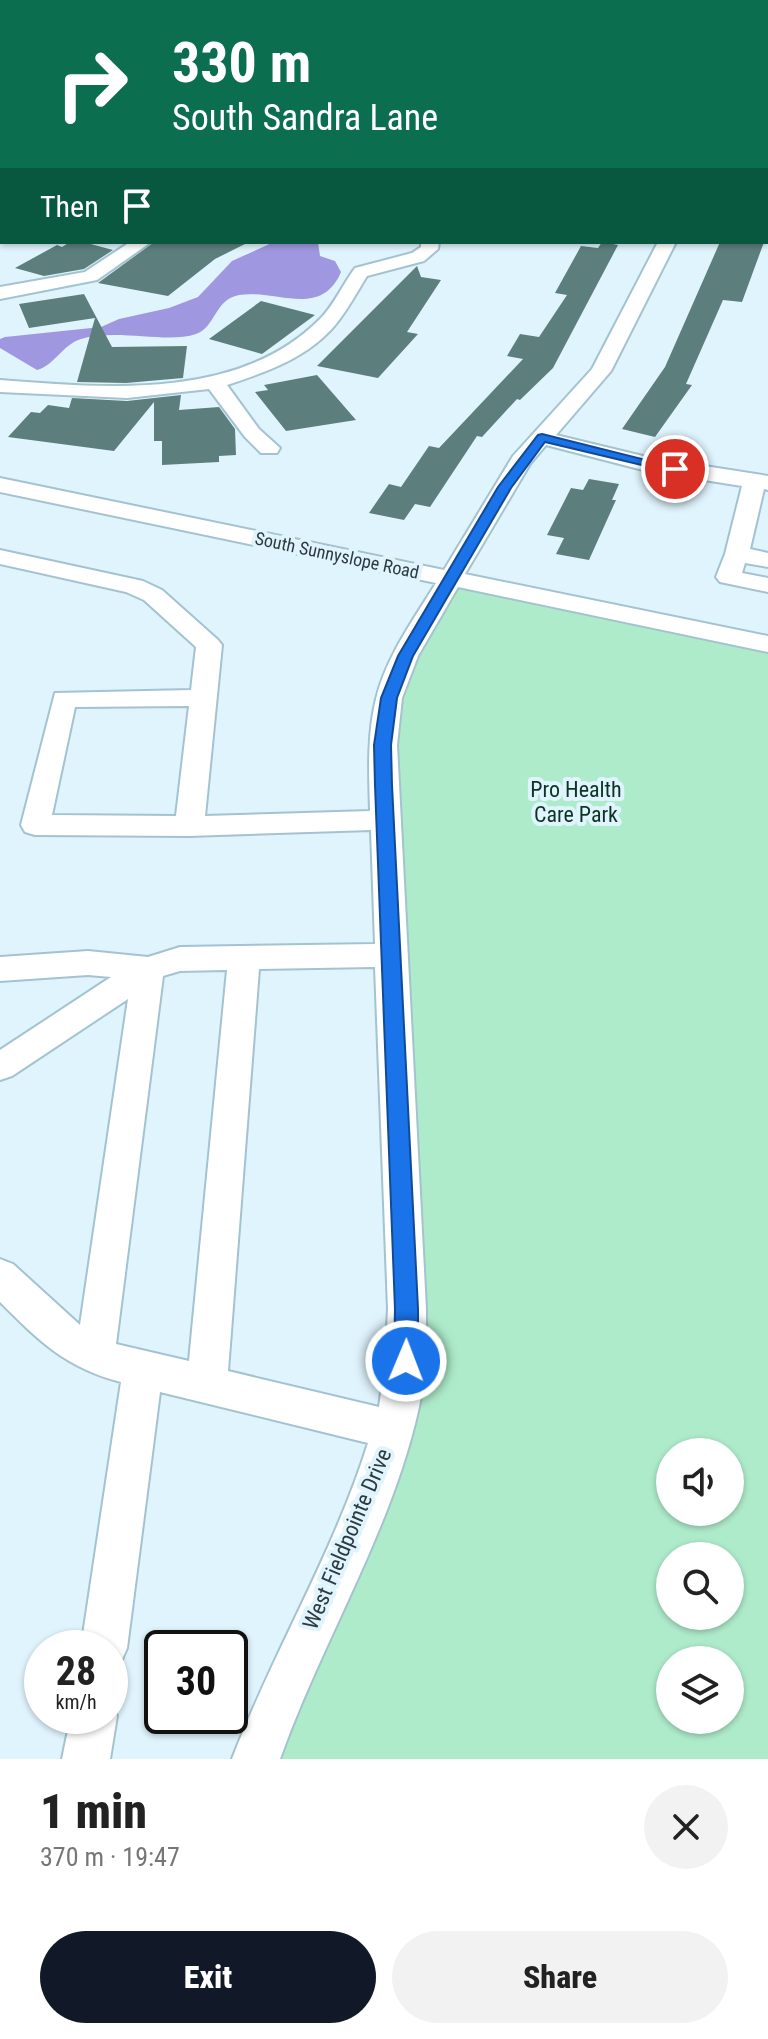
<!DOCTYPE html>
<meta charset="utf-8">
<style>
:root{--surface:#fff;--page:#f2f2f2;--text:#222;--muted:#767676;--accent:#111827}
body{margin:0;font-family:"Roboto Condensed",sans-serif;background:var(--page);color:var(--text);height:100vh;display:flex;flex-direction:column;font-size:30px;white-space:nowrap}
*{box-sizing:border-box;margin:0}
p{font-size:26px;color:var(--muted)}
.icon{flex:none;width:44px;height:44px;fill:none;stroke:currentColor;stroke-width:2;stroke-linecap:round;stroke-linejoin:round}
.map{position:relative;height:1759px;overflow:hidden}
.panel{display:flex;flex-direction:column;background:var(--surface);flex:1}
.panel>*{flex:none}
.hud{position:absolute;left:0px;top:0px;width:768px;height:244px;box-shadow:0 2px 6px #0004;background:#0b6e4f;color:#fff;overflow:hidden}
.controls{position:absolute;left:656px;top:1438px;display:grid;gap:16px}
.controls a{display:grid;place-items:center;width:88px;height:88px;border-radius:50%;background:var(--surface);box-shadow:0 2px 6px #0004;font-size:40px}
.speed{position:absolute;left:24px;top:1630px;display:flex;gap:16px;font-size:40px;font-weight:700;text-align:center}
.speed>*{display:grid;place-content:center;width:104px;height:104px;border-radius:50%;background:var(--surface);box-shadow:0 2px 6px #0004;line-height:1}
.speed small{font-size:20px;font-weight:400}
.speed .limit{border:4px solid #111;border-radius:12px;background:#fff;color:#111}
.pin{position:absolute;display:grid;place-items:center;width:68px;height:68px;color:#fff;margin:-34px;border:4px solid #fff;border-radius:50%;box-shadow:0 2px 8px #0007}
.me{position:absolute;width:88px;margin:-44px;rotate:1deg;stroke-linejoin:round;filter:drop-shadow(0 0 6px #0008)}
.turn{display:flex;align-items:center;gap:28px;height:168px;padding:0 40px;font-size:36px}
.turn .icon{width:104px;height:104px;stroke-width:2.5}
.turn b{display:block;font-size:56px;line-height:68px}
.then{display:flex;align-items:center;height:76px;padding:0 40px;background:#0003;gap:16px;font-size:30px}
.round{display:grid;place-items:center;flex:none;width:84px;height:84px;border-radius:42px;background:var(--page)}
.headline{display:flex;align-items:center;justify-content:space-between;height:136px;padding:0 40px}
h1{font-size:48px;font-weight:800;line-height:60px}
.cta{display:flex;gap:16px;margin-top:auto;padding:16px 40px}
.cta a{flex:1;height:92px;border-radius:48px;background:var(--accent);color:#fff;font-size:32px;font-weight:800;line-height:92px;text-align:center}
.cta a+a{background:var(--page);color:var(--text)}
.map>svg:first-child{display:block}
.green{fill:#aeebcb;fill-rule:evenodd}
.water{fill:#9f98e1}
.building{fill:#5c7f7d}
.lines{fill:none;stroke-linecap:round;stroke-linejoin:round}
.minor-casing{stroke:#a3c3d0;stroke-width:4}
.minor{fill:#fff;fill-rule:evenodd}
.route{fill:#1a73e8;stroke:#114b97;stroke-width:2}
.labels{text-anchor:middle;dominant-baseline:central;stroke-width:8;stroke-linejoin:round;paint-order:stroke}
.far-street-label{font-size:18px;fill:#2d3b40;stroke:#e0f4fd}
.park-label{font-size:22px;fill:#0d3423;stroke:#e0f4fd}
.street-label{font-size:22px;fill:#2d3b40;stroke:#e0f4fd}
</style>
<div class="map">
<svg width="768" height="1759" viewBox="0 0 768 1759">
<rect width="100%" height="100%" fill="#e0f4fd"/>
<path class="green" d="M 453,579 L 768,644 L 768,1759 L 257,1759 L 397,1415 L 389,698 ZM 670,1452 L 730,1452 L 730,1512 L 670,1512 ZM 670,1556 L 730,1556 L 730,1616 L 670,1616 ZM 670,1660 L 730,1660 L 730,1720 L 670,1720 Z"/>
<path class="water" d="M 274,242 L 318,242 L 320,256 L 335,261 L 341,272 C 321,319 277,289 239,295 C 214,300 216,327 196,334 C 167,344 117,328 81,339 C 62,345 55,365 37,370 L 0,348 L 0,339 L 5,337 L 101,327 L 119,319 L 169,308 L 198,297 L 232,261 Z"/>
<path class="building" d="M 70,242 L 83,242 L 113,250 L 84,269 L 44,276 L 15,268 L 57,245 L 62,247 Z
M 154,242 L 249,242 L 215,259 L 168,296 L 98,283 Z
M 602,242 L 618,245 L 553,368 L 520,400 L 517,399 L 482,437 L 477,436 L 430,507 L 415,504 L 404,520 L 369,513 L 389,484 L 401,487 L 429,446 L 439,448 L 523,359 L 507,356 L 520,334 L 539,337 L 567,295 L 555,293 L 581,246 L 598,248 Z
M 720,242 L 764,242 L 742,302 L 723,300 L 686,384 L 692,385 L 655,437 L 622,429 L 665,367 Z
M 417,266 L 421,277 L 441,280 L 407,332 L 418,334 L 378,378 L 317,366 Z
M 84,294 L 112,347 L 187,346 L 183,378 L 126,383 L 77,382 L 95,318 L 29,328 L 19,304 Z
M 261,301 L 315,315 L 262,354 L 209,339 Z
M 317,375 L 356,420 L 286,431 L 255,392 L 268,390 L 264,385 Z
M 181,395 L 179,410 L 219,407 L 235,429 L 236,455 L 219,456 L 219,462 L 162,465 L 162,441 L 154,441 L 154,402 L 114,451 L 8,437 L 31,412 L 40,413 L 48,405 L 69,408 L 72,398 L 127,401 Z
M 589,479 L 619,484 L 612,500 L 616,500 L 589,560 L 556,554 L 564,538 L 547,535 L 571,488 L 583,490 Z"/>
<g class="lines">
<g class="minor-casing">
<path id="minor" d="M 89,0 L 117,0 L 118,2 L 90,2 Z
M 766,79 L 768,79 L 768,87 L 766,87 Z
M 0,156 L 2,156 L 2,166 L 0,166 Z
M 130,242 L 151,242 L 97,280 L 0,299 L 0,287 L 85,272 Z
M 421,242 L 439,242 L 438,249 L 424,261 L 367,276 C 357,292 348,309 336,324 C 309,357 267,372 227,385 L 259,429 L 280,448 L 277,453 L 261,453 L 245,437 L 209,389 L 127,398 L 0,392 L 0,380 C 105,388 239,401 320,319 C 334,305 343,284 355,268 L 412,253 L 421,247 Z
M 658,242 L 676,242 L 611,371 L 556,435 L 647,457 L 768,476 L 768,490 L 764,489 L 750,549 L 768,553 L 768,567 L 745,563 L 742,573 L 768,578 L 768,592 L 720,582 L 716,577 L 725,554 L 742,486 L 647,471 L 546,445 L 530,464 L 465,574 L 768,636 L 768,652 L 458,587 L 418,656 L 402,698 L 397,745 L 426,1309 C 426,1342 426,1375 419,1407 C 392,1530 322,1641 280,1759 L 232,1759 C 273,1652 334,1552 368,1443 L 160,1392 L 127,1648 L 120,1664 L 110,1668 L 110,1648 L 81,1648 L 121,1382 C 66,1368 39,1341 0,1302 L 0,1259 L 13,1264 L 80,1325 L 128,999 L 12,1076 L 0,1080 L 0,1050 L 111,977 L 88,975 L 0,981 L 0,957 L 88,951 L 148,957 L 180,947 L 375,944 L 371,830 L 189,836 L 35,835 L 25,832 L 21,825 L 55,693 L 191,690 L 196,647 L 144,600 L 126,592 L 0,564 L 0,550 L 143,581 L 162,590 L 218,640 L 222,645 L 205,816 L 370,811 C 369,774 367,735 376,699 C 386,657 414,619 436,583 L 0,492 L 0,478 L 444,570 L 513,456 L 592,369 ZM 189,706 L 176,816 L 52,815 L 75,707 ZM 375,967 L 388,1309 L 385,1364 L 379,1407 L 228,1371 L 259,969 ZM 227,970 L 189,1361 L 116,1344 L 163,976 L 180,971 Z
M 110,1699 L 117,1716 L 110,1759 L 62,1759 L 71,1716 L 110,1716 Z"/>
</g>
<use href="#minor" class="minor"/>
</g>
<path class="route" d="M 542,434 L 682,469 L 675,473 L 545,442 L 511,488 L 413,656 L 397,698 L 391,745 L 392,785 L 418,1309 L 418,1361 L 414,1369 L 406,1372 L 397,1369 L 394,1361 L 395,1309 L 375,785 L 374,745 L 381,698 L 398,656 L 498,487 L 538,435 Z"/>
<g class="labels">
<g class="far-street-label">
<text transform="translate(337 555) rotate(12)">South Sunnyslope Road</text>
</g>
<g class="park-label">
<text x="576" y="789">Pro Health<tspan x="576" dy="25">Care Park</tspan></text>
</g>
<g class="street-label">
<text transform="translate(347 1539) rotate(-67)">West Fieldpointe Drive</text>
</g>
</g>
</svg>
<div class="controls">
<a><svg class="icon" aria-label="sound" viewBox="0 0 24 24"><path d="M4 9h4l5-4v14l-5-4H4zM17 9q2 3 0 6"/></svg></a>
<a><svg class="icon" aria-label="search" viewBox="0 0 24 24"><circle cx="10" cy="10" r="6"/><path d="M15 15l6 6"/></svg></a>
<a><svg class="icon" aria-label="layers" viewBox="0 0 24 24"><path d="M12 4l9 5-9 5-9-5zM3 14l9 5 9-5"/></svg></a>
</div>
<div class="speed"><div>28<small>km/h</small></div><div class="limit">30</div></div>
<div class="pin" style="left:675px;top:469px;background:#d93025"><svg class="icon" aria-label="arrive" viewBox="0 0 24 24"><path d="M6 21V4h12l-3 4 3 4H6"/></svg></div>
<svg class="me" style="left:406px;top:1361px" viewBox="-20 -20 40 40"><circle r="17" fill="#1a73e8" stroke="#fff" stroke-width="3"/><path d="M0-11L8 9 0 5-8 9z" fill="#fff"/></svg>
<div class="hud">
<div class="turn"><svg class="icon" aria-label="right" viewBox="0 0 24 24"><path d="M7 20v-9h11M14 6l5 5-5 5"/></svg><div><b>330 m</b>South Sandra Lane</div></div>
<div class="then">Then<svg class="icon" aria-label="arrive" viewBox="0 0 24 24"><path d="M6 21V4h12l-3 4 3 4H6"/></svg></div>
</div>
</div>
<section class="panel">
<div class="headline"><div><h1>1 min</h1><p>370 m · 19:47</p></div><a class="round"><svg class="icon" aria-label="close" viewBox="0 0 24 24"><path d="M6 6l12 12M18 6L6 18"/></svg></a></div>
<div class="cta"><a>Exit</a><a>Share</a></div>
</section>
